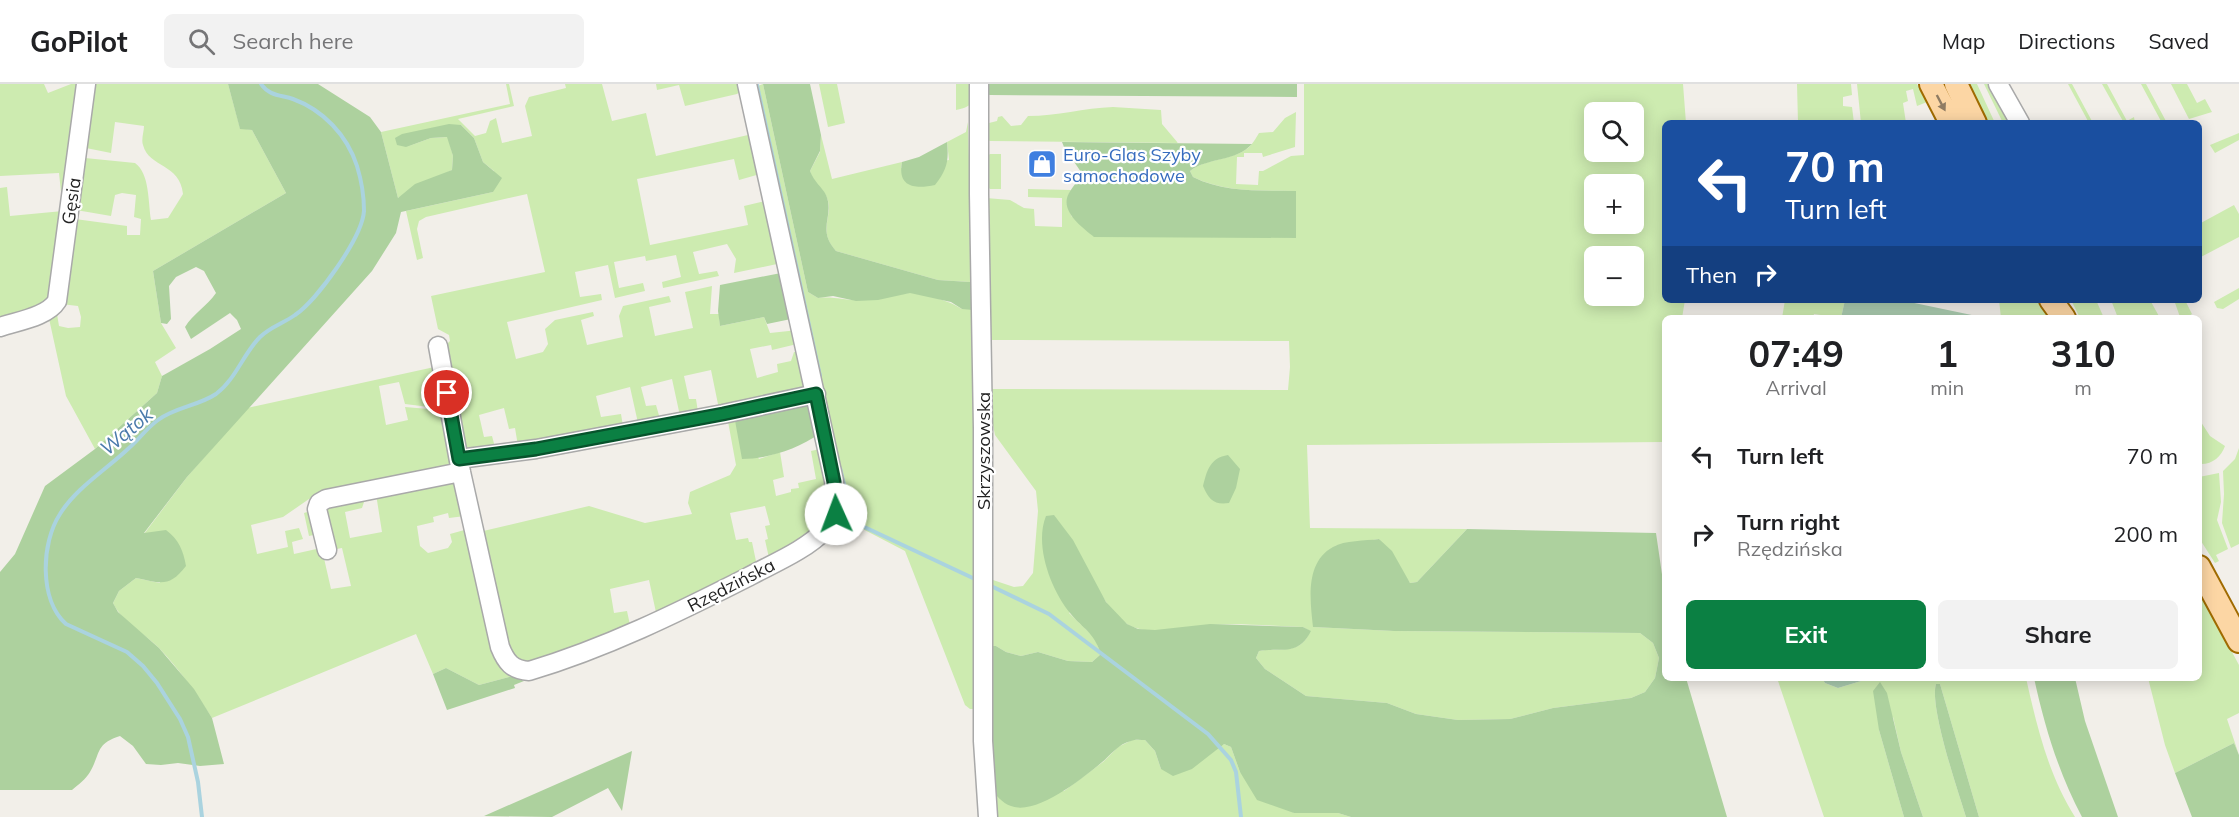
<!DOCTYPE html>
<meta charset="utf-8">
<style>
:root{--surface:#fff;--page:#f2f2f2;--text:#202124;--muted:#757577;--line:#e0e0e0;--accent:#0b8043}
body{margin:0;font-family:Mulish,sans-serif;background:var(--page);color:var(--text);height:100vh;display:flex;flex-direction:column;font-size:22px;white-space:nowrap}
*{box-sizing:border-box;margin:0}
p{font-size:20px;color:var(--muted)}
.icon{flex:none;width:33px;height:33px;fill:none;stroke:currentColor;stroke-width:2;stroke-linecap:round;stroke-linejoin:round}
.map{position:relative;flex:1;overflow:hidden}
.side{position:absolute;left:1662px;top:231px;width:540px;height:366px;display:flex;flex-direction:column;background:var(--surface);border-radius:9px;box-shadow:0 3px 15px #0003}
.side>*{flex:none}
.top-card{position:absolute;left:1662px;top:36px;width:540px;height:183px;border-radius:9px;box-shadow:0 3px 15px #0003;background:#1a4fa0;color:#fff;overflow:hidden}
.fabs{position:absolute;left:1584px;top:18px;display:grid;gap:12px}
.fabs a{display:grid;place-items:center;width:60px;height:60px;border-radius:9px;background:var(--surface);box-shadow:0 3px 15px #0003;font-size:30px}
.pin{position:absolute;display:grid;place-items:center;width:51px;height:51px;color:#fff;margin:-26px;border:3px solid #fff;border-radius:50%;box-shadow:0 2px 6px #0007}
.me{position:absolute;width:66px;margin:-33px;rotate:358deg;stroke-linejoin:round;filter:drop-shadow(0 0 4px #0008)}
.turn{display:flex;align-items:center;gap:21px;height:126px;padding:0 24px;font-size:27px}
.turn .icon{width:78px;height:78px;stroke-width:2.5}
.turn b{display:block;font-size:42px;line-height:51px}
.then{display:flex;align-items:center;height:57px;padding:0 24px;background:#0003;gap:12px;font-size:22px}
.eta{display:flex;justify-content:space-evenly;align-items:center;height:102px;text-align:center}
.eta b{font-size:36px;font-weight:700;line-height:42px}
.button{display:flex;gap:12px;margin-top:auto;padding:12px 24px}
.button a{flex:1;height:69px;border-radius:9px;background:var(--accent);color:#fff;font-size:24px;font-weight:700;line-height:69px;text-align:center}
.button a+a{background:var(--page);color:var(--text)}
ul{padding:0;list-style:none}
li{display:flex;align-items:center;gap:18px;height:78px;padding:0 24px}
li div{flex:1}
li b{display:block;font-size:22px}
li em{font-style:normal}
header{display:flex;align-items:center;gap:36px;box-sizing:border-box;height:84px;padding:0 30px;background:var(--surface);border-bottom:2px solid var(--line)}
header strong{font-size:28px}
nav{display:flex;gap:33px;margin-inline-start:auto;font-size:21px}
.search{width:420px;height:54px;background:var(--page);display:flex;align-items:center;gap:15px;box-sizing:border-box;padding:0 21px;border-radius:9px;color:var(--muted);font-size:22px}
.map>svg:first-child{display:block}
.grass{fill:#cdebb0;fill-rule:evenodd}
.forest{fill:#add19e}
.cemetery{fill:#aacbaf}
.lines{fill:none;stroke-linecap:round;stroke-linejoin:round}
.stream{stroke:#aad3df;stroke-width:4}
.minor-casing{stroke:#a9a9a9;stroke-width:21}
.major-casing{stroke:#a06b00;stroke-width:26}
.minor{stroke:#fff;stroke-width:18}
.major{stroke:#fcd6a4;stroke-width:22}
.oneway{fill:#8f7c63}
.route-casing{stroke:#07532c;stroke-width:15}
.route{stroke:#0b8043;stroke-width:10}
.labels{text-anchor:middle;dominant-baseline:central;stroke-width:4.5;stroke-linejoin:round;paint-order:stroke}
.shop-label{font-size:18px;fill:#366cbe;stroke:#fff;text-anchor:start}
.street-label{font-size:18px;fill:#222;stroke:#fff}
.water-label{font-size:20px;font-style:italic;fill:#4a7aab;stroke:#fff}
</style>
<header>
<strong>GoPilot</strong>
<div class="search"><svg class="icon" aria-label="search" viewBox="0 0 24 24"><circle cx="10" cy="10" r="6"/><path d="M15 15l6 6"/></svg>Search here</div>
<nav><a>Map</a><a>Directions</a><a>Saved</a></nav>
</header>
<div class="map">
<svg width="2239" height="733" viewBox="0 0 2239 733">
<rect width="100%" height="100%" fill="#f2efe9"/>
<path class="grass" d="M 0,0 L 44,0 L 48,9 L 71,0 L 82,0 L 54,215 L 0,239 L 0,104 L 7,103 L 10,132 L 63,127 L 59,89 L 0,92 Z
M 90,0 L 228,0 L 240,44 L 252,46 L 286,109 L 153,187 L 161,239 L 176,264 L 155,278 L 162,292 L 157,309 L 95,365 L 66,312 L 48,230 L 57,230 L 59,242 L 68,244 L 80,243 L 81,233 L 78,222 L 61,220 L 75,135 L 127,142 L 127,151 L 140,151 L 141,135 L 134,133 L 136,111 L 122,109 L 115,111 L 111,132 L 76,126 L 85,74 L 135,79 C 150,90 148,118 151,136 L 168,134 L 183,110 C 180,79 149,84 143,61 C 141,56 144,47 144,42 L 115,38 L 111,69 L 86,64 Z
M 506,0 L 509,0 L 514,22 L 458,35 L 475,52 L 486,49 L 490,37 L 496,34 L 502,59 L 532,52 L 525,22 L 529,13 L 566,4 L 565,0 L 602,0 L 612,37 L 646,29 L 656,72 L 748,51 L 742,18 L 760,90 L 739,96 L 734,75 L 637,95 L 650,161 L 748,141 L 744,122 L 765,117 L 777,180 L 734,189 L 736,175 L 727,160 L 693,168 L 699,190 L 717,187 L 719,192 L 663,204 L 662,198 L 681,193 L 676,171 L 646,177 L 645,172 L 614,178 L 619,204 L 643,199 L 645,207 L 615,214 L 608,181 L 575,188 L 580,213 L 601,210 L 602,216 L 507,238 L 516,275 L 543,268 L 548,260 L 545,245 L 555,236 L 593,228 L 594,232 L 581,236 L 587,261 L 623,253 L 619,232 L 623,222 L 669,212 L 671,218 L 649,223 L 655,252 L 693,244 L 685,208 L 712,202 L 710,230 L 719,230 L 720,242 L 764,233 L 770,249 L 798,246 L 801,256 L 793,261 L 772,266 L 771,261 L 750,265 L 757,294 L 778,288 L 777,280 L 791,277 L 794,268 L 799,268 L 806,297 L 803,304 L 719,325 L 711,286 L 684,292 L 689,315 L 696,315 L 698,328 L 680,332 L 672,295 L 641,303 L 646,322 L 656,321 L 660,335 L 638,339 L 630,303 L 596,312 L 601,333 L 621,330 L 623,342 L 518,362 L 515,344 L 509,345 L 504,324 L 479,331 L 484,353 L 492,352 L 496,367 L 467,366 L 462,358 L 442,265 L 450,257 L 449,251 L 438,245 L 431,212 L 545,188 L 527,110 L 426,133 L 419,137 L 417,145 L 423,174 L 417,176 L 406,127 L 493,108 L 494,87 L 483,78 L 474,54 L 461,41 L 406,63 L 431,54 L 448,53 L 453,72 L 452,86 L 398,114 L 381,48 L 510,20 Z
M 656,0 L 744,0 L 742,6 L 737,10 L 685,22 L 679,1 L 657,6 Z
M 763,0 L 808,208 L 818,214 C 835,212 845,217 861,216 C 877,216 892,211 908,209 C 922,208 950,217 962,225 L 977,221 L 975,625 L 970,625 L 965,621 L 905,467 L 853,440 L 840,436 L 755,3 Z
M 819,0 L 837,0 L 845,39 L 828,43 Z
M 956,0 L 975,0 C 973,18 975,22 956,26 Z
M 1304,0 L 1683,0 L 1686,39 L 1665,39 L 1665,216 L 1685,216 L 1682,234 L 1665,234 L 1664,358 L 1307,361 L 1310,444 L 1467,445 L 1417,498 L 1410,499 L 1379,455 L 1335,462 L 1313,543 L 1394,547 L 1640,549 L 1653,559 L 1659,574 L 1655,594 L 1645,608 L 1631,614 L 1553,624 L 1510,635 L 1458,636 L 1416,630 L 1387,619 L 1306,612 L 1265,585 L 1256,574 L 1259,567 C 1279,563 1301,572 1310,547 L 1303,543 C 1272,542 1240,539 1210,541 C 1184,542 1150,554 1127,540 C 1113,532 1104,514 1095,501 L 1069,529 L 1095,554 L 1101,570 L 1092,578 L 1068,577 L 1038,568 L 1021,572 L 1006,568 L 996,562 L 991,563 L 990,495 L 1014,503 L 1023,502 L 1033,489 L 1038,427 L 1036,407 L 995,351 L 993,341 L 988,339 L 988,305 L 1288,306 L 1290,283 L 1289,257 L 988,256 L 986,114 L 1010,116 L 1024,124 L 1034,125 L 1035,142 L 1062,143 L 1062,114 L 1028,113 L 1028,105 L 1071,106 C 1065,116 1067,122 1072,133 L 1295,154 L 1295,107 C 1260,106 1226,109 1193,93 L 1190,87 C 1206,74 1231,77 1248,64 C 1252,61 1256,54 1259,49 L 1273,48 L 1285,34 L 1296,28 L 1295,63 L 1263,73 L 1262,69 L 1244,69 L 1244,73 L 1237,73 L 1236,100 L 1258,101 L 1259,87 L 1263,87 L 1291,72 L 1304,71 ZM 1594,28 L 1634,28 L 1634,68 L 1594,68 ZM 1594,100 L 1634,100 L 1634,140 L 1594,140 ZM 1594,172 L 1634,172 L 1634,212 L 1594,212 Z
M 1797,0 L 1851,0 L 1852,11 L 1843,13 L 1843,22 L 1852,23 L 1854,39 L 1798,39 Z
M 1857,0 L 1917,0 L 1927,18 L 1917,22 L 1913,5 L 1906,7 L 1908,17 L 1903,19 L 1906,39 L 1861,39 Z
M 1964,0 L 1977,0 L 1995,39 L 1983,39 Z
M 1984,0 L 1991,0 L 2012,39 L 2003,39 Z
M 2068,0 L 2072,0 L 2093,39 L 2089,39 Z
M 2102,0 L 2107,0 L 2127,37 L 2134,33 L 2135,39 L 2124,39 Z
M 2141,0 L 2146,0 L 2167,39 L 2162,39 Z
M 2171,0 L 2187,0 L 2197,19 L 2205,15 L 2212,28 L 2189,35 Z
M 1113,23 L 1161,26 L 1162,40 L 1178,59 L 990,57 L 985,55 L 985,40 L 997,37 L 998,33 L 1002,32 L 1011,42 L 1021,41 L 1028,32 C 1057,32 1084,24 1113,23 Z
M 968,38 L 969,73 L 976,81 L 977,204 L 970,198 L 938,196 L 836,167 C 815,144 837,130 825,110 C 823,106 818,103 816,99 C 813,96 811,91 810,87 L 820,68 L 821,51 L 832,95 L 902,78 L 901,84 L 949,76 L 947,58 L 966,48 Z
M 2239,49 L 2239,56 L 2215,69 L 2210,61 Z
M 990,70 L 1001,70 L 1001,105 L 990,105 L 985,100 L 985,74 Z
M 2234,121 L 2239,130 L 2239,153 L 2199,174 L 2199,140 Z
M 2239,204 L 2239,215 L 2223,225 L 2217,224 L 2214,218 Z
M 1785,216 L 1845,216 L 1841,234 L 1814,230 L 1813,234 L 1782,234 Z
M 1999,216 L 2039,216 L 2049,234 L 2001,234 Z
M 2071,216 L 2096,216 L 2104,234 L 2080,234 Z
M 2111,216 L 2150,216 L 2160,234 L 2118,234 Z
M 2174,216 L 2185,216 L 2192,230 L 2186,234 L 2183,232 L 2180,233 Z
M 439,282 L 442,321 L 437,324 L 405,320 L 399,298 L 379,302 L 386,341 L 408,336 L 405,323 L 440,326 L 443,341 L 450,340 L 457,383 L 309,415 L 283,433 L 251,441 L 257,470 L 288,463 L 285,447 L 299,444 L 303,455 L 292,458 L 294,470 L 321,464 L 318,450 L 309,452 L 304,429 L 313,426 L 331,505 L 351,502 L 342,464 L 331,466 L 322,422 L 366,412 L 362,424 L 345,428 L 350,454 L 382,448 L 376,410 L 454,393 L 465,432 L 449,434 L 448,429 L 433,433 L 434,438 L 417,442 L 420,462 L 428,469 L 448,464 L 452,458 L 450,450 L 468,445 L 513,592 L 479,601 L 446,584 L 433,590 L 416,550 L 212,634 C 196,609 179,585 159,564 C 144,549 122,538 113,519 L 119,507 L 136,494 L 160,499 L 144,450 L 187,393 L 247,324 Z
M 734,331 L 759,375 L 780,368 L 784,393 L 773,396 L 776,412 L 791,408 L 791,405 L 799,404 L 798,399 L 816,395 L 811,367 L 820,365 L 832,403 L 823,443 L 769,474 L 765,456 L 768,455 L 765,442 L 770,441 L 765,422 L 730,429 L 736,456 L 748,454 L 749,458 L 752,458 L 757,482 L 657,533 L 649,496 L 610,505 L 614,529 L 627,527 L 630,541 L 528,581 L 509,575 L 479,448 L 589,422 L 645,439 L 692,430 L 688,419 L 690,408 L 730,391 L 736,381 L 727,332 Z
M 2199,335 L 2210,352 L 2225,362 C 2221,373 2212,381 2199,380 Z
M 2239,364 L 2239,460 L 2231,464 L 2222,439 L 2224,410 L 2223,387 L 2235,375 Z
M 2219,389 L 2221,418 L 2217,436 L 2228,465 L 2216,471 L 2219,477 L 2215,479 L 2199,454 L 2199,393 Z
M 2199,507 L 2239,581 L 2239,629 L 2227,635 L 2239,671 L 2234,659 L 2175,689 L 2165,661 L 2148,594 L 2199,594 Z
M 1777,594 L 1822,594 L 1825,599 L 1838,604 L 1871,594 L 2026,594 C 2037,643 2048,690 2075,733 L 1979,733 L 1940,600 L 1936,600 C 1929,622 1958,707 1966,733 L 1923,733 L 1901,668 L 1893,633 L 1879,646 L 1904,733 L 1824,733 Z
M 1132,656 L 1145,656 L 1155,667 L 1161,685 L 1224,660 L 1231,663 L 1240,688 L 1294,729 L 1338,729 L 1351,733 L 993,733 L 990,704 L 1064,707 L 1103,678 L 1118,663 Z"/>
<path class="forest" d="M 228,0 L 318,0 L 370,33 L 381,48 L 398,114 L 415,100 L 452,86 L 453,72 L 447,53 L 431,54 L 406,63 L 397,61 L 395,54 L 402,50 L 449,40 L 461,41 L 474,54 L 483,78 L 502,94 L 493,108 L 401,128 L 396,149 L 372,187 L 187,393 L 144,449 L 166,446 C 179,456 183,466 186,482 C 169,504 161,499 136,494 L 119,507 L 113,519 L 118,528 L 159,564 L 194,605 L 212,634 L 224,680 L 200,682 L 178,679 L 161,681 L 146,680 L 133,662 L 120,652 C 95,660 101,669 90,688 C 86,695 78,701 72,706 L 0,706 L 0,488 L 15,470 L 45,402 L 95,365 L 157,309 L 162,292 L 210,265 L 241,245 L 237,236 L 230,229 L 191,255 L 185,243 C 193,230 207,222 216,209 L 204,187 L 196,183 L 176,193 L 169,202 L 171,235 L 167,240 L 161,239 L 153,187 L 286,109 L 252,46 L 240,45 Z
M 763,0 L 810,0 L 821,51 L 820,67 L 810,87 C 814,98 822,103 826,111 C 835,132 816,145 836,167 L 938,196 L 970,198 L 977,204 L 973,226 L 962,225 L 951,218 L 910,209 L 878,216 L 856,217 L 833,212 L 818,214 L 808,208 Z
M 984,0 L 1297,0 L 1297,13 L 990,11 L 984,10 Z
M 947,58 C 949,77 947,86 935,101 C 916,105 897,104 902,78 L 919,73 Z
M 1062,58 L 1252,60 C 1236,78 1208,73 1190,87 L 1193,93 C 1225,109 1260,106 1296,107 L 1296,154 L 1094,153 C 1082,143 1059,127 1069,109 C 1074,100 1078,99 1081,88 L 1064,63 Z
M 781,189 L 791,235 L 767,240 L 764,233 L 720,242 L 718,227 L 720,201 Z
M 814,315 L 819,350 C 798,365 767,375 742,375 L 734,331 Z
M 1228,371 L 1240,385 L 1236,404 L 1229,419 C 1214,421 1209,416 1203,402 C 1207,386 1210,374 1228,371 Z
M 1054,431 L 1073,456 L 1106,518 L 1127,540 L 1138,545 L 1155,546 L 1210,540 L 1303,543 L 1311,547 C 1298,573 1282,563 1259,567 L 1256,574 L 1265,585 L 1306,612 L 1387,619 L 1416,630 L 1458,636 L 1510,635 L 1553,624 L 1631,614 L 1645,608 L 1655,594 L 1659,574 L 1653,559 L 1640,549 L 1394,547 L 1313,543 C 1310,516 1305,478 1333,463 C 1345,456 1365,457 1379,455 L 1392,467 L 1410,499 L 1417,498 L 1467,445 L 1656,449 L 1665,511 L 1665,594 L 1686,594 L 1727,733 L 1351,733 L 1338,729 L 1294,729 L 1257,716 L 1240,688 L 1231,663 L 1224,660 L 1192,685 L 1173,692 L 1161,685 L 1155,667 L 1145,656 C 1141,656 1135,655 1131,657 C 1118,660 1111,671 1101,679 C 1083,694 1036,732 1011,722 C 1002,719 996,711 990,704 L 991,562 L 996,562 L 1006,568 L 1021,572 L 1038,568 L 1068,577 L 1092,578 L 1101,570 C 1093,547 1084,546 1070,529 C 1051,506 1034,461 1046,432 Z
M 446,584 L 479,601 L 513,592 L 524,597 L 514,601 L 515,604 L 447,626 L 433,590 Z
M 2034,594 L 2075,594 L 2085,637 L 2118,733 L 2082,733 C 2058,687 2045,644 2034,594 Z
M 1880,598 L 1887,609 L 1901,668 L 1923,733 L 1904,733 L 1879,646 L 1873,607 Z
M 1936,600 L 1940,600 L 1979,733 L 1966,733 C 1958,707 1929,622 1936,600 Z
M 2234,659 L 2239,671 L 2239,733 L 2192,733 L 2175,689 Z
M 632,667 L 622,727 L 608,704 L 552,733 L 484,732 Z"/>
<path class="cemetery" d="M 1845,216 L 1900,216 L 1986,234 L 1841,234 Z
M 1822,594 L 1871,594 L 1838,604 L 1825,599 Z"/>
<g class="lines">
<path class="stream" d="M 757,1 L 820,292
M 840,384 L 850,425 L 858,440 L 977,496
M 989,501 L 1049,530 L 1208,650 L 1231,676 L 1236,688 L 1241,733
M 202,733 L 198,698 L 188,653 L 180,635 L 157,599 L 143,582 L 127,568 L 66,540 C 39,516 41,459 60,430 C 76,404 107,385 129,364 C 139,355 147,344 158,336 C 175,323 198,322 216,310 C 236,295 243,270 260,253 C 270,243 284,239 295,231 C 317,216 362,154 364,127 C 364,112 361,95 357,82 C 347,51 323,26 293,15 C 281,11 269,12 261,0"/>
<g class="minor-casing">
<path id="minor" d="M 979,0 L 979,110 L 983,344 L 983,657 L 988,733
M 1998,0 L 2020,39
M 0,243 C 17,237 47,233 57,217 L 86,0
M 438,262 L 461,388 L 500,563 C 506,578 512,586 529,587 C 606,564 677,529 748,493 C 774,479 806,466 826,445 C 839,431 835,415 834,397 L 747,0
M 459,375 L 536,365 L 723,330 L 816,310
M 327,466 L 317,425 L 319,419 L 326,415 L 461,388"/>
</g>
<g class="major-casing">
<path id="major" d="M 1931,0 L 1951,39
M 1956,0 L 1975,39
M 2051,216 L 2064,234
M 2199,483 L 2239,557"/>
</g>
<use href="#minor" class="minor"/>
<use href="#major" class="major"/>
</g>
<defs><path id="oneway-solid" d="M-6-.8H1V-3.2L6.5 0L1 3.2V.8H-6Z" transform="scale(1.5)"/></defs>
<use class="oneway" href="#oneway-solid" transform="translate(1941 19) rotate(62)"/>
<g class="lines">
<g class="route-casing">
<path id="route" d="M 447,309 L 459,375 L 536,365 L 723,330 L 816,310 L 834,398 L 836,430"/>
</g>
<use href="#route" class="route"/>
</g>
<defs>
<g id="shop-square" transform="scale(1.5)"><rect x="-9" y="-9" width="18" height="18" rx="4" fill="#3f7fe0" stroke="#fff"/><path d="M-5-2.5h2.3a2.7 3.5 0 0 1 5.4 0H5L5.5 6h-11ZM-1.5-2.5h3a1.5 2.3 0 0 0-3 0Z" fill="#fff"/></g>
</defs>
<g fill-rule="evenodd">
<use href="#shop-square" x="1042" y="80"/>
</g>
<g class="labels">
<g class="shop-label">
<text x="1063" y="70">Euro-Glas Szyby<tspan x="1063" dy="21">samochodowe</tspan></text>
</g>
<g class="street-label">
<text transform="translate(71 117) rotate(-82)">Gęsia</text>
<text transform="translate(983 367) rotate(-90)">Skrzyszowska</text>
<text transform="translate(731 501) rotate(-27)">Rzędzińska</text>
</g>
<g class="water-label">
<text transform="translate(126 347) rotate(-40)">Wątok</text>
</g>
</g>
</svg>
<div class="fabs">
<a><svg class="icon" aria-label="search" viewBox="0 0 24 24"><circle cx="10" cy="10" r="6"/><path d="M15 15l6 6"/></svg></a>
<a>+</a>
<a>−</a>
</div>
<div class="pin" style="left:447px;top:309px;background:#d93025"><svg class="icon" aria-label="arrive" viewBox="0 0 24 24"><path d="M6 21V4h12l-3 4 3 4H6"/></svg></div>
<svg class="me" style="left:836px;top:430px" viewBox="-20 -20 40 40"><circle r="19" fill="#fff"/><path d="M0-13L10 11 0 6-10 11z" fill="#0b8043"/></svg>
<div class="top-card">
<div class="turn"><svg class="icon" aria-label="left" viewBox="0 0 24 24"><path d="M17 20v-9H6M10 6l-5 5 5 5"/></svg><div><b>70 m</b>Turn left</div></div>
<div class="then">Then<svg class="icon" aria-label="right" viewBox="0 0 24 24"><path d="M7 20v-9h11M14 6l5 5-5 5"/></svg></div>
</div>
<section class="side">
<div class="eta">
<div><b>07:49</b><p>Arrival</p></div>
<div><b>1</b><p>min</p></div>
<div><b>310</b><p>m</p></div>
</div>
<ul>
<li><svg class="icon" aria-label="left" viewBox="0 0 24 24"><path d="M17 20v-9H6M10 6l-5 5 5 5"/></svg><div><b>Turn left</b></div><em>70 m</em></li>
<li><svg class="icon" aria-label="right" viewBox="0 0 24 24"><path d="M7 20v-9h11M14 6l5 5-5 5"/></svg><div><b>Turn right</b><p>Rzędzińska</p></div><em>200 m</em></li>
</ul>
<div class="button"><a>Exit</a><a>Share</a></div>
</section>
</div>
